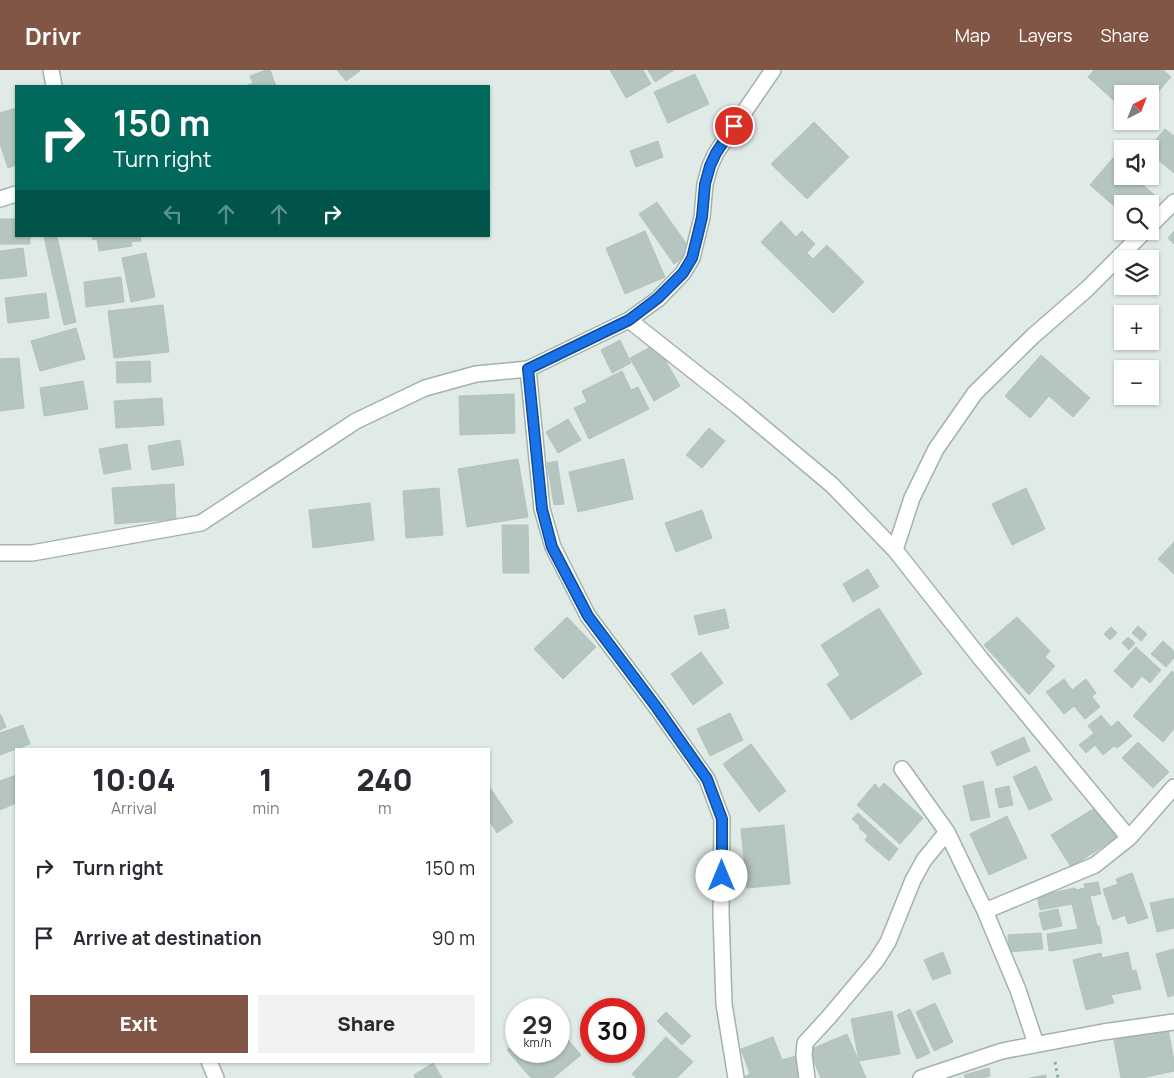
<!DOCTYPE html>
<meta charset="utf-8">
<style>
:root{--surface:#fff;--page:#f2f2f3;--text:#2b2b33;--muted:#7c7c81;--accent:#825646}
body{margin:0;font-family:Manrope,sans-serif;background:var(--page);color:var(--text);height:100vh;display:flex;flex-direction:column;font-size:19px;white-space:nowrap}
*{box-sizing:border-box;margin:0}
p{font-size:16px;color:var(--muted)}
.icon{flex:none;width:28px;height:28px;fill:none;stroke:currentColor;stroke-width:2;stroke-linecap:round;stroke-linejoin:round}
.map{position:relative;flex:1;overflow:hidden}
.sheet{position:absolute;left:15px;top:678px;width:475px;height:315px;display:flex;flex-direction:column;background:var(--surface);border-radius:0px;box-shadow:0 1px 4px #0004}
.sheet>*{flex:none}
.guide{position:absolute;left:15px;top:15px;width:475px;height:152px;border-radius:0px;box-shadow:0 1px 4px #0004;background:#00695c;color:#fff;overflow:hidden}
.needle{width:32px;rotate:42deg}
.fabs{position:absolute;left:1114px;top:15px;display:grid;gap:10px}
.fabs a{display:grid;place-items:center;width:45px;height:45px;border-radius:0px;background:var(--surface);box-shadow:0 1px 4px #0004;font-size:25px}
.speed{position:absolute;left:505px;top:928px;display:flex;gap:10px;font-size:25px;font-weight:700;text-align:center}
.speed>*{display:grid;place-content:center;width:65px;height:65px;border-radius:50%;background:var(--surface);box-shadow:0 1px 4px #0004;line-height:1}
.speed small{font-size:12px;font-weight:400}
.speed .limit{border:8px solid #d22;background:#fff;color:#111}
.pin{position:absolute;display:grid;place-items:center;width:42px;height:42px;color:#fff;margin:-21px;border:2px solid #fff;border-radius:50%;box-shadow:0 1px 5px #0007}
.me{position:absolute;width:55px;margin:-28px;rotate:0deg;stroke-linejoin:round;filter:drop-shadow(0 0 4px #0008)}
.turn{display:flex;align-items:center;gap:18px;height:105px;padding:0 15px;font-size:22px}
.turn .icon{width:65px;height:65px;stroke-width:2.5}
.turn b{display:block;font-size:35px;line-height:42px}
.lanes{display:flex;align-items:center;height:48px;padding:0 15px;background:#0003;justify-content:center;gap:25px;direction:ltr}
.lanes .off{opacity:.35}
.eta{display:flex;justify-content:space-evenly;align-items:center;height:85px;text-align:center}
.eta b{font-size:30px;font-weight:800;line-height:35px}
.primary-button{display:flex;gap:10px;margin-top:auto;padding:10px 15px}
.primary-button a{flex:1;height:58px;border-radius:0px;background:var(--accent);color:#fff;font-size:20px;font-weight:800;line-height:58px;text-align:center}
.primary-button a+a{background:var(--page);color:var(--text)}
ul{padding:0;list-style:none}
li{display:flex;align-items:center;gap:15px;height:70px;padding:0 15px}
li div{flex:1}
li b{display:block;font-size:19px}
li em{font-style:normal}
header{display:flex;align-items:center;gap:30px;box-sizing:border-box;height:70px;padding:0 25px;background:var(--accent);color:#fff}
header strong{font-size:24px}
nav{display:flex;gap:28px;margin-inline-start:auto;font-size:18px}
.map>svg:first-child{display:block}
.building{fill:#b5c5c0;stroke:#b3c3be}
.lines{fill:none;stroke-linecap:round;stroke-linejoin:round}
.minor-casing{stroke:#a3b2ad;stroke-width:18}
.path{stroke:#82ada2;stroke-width:3;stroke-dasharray:2.5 4;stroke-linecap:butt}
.minor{stroke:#fff;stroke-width:15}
.route-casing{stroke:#114b97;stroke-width:12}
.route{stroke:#1a73e8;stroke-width:9}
</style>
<header>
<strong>Drivr</strong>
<nav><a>Map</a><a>Layers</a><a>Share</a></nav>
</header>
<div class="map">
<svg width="1174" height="1008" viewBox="0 0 1174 1008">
<rect width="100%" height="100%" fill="#e0eae6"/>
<path class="building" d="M 266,0 L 270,0 L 276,16 L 245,16 L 253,13 L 250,6 Z
M 337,0 L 359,0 L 360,1 L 346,11 Z
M 610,0 L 643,0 L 651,14 L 626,28 Z
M 648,0 L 674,0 L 655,12 Z
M 1094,0 L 1163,0 L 1171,7 L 1150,31 L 1150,24 L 1122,24 L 1122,38 L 1088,7 Z
M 695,4 L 709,34 L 668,53 L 654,22 Z
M 16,38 L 16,95 L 8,98 L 0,74 L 0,43 Z
M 814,52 L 849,87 L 807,129 L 771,94 Z
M 1165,59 L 1174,66 L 1174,103 L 1150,83 L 1150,79 L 1148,79 Z
M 658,71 L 663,87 L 636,97 L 630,81 Z
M 1113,88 L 1122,97 L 1122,106 L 1133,106 L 1159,129 L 1150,139 L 1150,134 L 1122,134 L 1122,143 L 1090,115 Z
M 657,132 L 692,182 L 674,194 L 639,144 Z
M 0,149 L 16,149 L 16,166 L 30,166 L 30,174 L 0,174 Z
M 781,151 L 796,167 L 802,161 L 815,174 L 807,183 L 813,189 L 827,175 L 864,212 L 833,243 L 761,172 Z
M 645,161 L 665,207 L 625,224 L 606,178 Z
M 1174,161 L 1174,174 L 1168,168 Z
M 48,166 L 57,166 L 76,252 L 64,255 L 44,167 Z
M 92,166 L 140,166 L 141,171 L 131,172 L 132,176 L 99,181 L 97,169 L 93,170 Z
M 23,178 L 27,206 L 0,209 L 0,181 Z
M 146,183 L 155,227 L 131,232 L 122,188 Z
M 121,207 L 124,232 L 86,237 L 84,212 Z
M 46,223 L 49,248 L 8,253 L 5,228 Z
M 163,235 L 169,282 L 114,288 L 108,241 Z
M 76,258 L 85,289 L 40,301 L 31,271 Z
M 620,270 L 631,293 L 612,303 L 601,280 Z
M 656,274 L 680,316 L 654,331 L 630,288 Z
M 1041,285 L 1090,328 L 1073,347 L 1049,326 L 1030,348 L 1005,326 Z
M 19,288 L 24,338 L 0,341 L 0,289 Z
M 150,291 L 151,312 L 117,313 L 116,292 Z
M 622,301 L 631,320 L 638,317 L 649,339 L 589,369 L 574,338 L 587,332 L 582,321 Z
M 83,311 L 88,339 L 44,346 L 40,318 Z
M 514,324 L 515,363 L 460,365 L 459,326 Z
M 162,328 L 164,355 L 116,358 L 114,331 Z
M 568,349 L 581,370 L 558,383 L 546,362 Z
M 709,358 L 725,371 L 702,398 L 686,385 Z
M 180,370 L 184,395 L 152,400 L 148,376 Z
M 127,374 L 131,399 L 104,404 L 99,379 Z
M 518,389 L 528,447 L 467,457 L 458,399 Z
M 624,389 L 633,429 L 578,442 L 569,402 Z
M 557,391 L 564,434 L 554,435 L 547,393 Z
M 174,414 L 176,449 L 115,454 L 112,418 Z
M 439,418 L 443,465 L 406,468 L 403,421 Z
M 1026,418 L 1045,459 L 1012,475 L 992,434 Z
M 370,433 L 374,470 L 313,478 L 309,440 Z
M 702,440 L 712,468 L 676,482 L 665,453 Z
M 502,455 L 528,455 L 529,503 L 503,503 Z
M 1174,472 L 1174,504 L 1158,489 Z
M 868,499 L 879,517 L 853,532 L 843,514 Z
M 879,538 L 922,604 L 851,650 L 827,614 L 840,605 L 821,575 Z
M 725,539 L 729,558 L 699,565 L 694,546 Z
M 567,547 L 596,577 L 563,609 L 534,579 Z
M 1017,547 L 1050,581 L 1045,587 L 1055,596 L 1029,625 L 984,575 Z
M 1138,556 L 1147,564 L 1141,571 L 1132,563 Z
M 1111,557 L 1117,563 L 1110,570 L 1104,564 Z
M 1128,567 L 1135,573 L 1129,580 L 1122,573 Z
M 1163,571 L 1174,581 L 1174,588 L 1166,597 L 1151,584 Z
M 1136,577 L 1161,600 L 1150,613 L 1142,606 L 1132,618 L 1114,601 Z
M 701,582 L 723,613 L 693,635 L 671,604 Z
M 1172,601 L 1174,603 L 1174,659 L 1163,672 L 1133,646 Z
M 1064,609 L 1072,620 L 1086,609 L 1096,623 L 1092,627 L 1100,637 L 1085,649 L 1074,636 L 1064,644 L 1046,622 Z
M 730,643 L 743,670 L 710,686 L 697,659 Z
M 0,645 L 1,645 L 6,657 L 0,660 Z
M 1101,645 L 1111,657 L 1118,651 L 1132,666 L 1117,678 L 1114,676 L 1103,685 L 1095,675 L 1086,683 L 1079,675 L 1094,663 L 1088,656 Z
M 23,655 L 30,674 L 0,685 L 0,663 Z
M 1024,667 L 1030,681 L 997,696 L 991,682 Z
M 1138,672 L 1169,702 L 1153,718 L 1122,688 Z
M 751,674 L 786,721 L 759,742 L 723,694 Z
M 1036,696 L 1052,730 L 1029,740 L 1013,707 Z
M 16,705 L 16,733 L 0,740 L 0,711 Z
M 983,711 L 990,747 L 971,751 L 963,716 Z
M 884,713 L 923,748 L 900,774 L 857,735 L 875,714 L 879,719 Z
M 489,716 L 513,752 L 497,763 L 489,750 Z
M 1009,716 L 1013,735 L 999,738 L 995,719 Z
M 1098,736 L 1118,767 L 1071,797 L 1051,765 Z
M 858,743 L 898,779 L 889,791 L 865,770 L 868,766 L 859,758 L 860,756 L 852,749 Z
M 1007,746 L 1027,788 L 989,805 L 970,764 Z
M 784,755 L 790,814 L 747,818 L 741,759 Z
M 1132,803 L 1148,848 L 1128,854 L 1125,845 L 1113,850 L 1103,819 L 1118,814 L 1116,809 Z
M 1098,812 L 1101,824 L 1090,826 L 1097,856 L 1099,856 L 1102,873 L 1049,881 L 1047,864 L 1078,859 L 1072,834 L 1040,840 L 1037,826 L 1075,818 L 1076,820 L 1085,818 L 1084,814 Z
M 1174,828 L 1174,858 L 1157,862 L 1150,833 Z
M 1058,839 L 1062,856 L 1043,860 L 1039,843 Z
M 1041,863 L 1043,879 L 1009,882 L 1008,865 Z
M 1174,879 L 1174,925 L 1168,927 L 1156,884 Z
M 943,882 L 951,903 L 933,910 L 924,890 Z
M 1128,882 L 1132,901 L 1136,900 L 1141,919 L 1111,925 L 1114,933 L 1086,940 L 1073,890 L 1101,883 L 1102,888 Z
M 935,933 L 953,972 L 934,981 L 916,942 Z
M 910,939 L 930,983 L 917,989 L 897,945 Z
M 892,941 L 900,984 L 859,991 L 851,949 Z
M 666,942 L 691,966 L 682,975 L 657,951 Z
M 559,959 L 581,985 L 553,1008 L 531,1008 L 507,980 L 516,972 L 516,981 L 559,981 Z
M 1168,959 L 1174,991 L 1174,1001 L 1142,1008 L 1121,1008 L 1114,970 Z
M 847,964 L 866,1008 L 821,1008 L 809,980 Z
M 666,967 L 693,992 L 677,1008 L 636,1008 L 632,1004 Z
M 773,967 L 782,990 L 796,986 L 803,1004 L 796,1008 L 744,1008 L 744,1007 L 750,1004 L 741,979 Z
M 433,993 L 442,1008 L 415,1008 L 414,1005 Z
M 989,998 L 990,1006 L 983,1008 L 965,1008 L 964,1005 Z
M 1046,1005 L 1046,1008 L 1029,1008 Z"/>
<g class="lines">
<g class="minor-casing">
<path id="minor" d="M 51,0 L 54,16
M 0,129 L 16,124
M 1150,156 L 1174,132
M 629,250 L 739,337 L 832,415 L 895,480 L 981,589 L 1129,768
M 528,299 L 542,439 L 553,477 L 588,546 L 657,638 L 707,709 L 722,749 L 721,843 L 724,934 L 736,1008
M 895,480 L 912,428 L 936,379 L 975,323 L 1033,266 L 1087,219 L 1145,161
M 0,483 L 32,483 L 201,453 L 356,351 L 425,318 L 476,304 L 528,299 L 629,250 L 658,229 L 683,203 L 692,188 L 702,147 L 705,114 L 710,96 L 716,83 L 773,0
M 902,699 L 947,762 L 985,841 L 1018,920 L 1036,974
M 985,841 L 1095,795 L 1129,768 L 1174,717
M 209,991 L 216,1008
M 807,1008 L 804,985 L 805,973 L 828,948 L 876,891 L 888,872 L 913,810 L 924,790 L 947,762
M 921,1008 L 1002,981 L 1103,962 L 1174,952"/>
</g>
<path class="path" d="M 1055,992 L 1058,1008"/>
<use href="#minor" class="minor"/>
</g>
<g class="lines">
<g class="route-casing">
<path id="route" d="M 722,806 L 722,749 L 707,709 L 657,638 L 588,546 L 552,477 L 542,439 L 528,299 L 629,250 L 658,228 L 683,203 L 692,188 L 697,168 L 702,147 L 705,114 L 710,96 L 716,83 L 734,56"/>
</g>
<use href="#route" class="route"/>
</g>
</svg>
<div class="fabs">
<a><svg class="needle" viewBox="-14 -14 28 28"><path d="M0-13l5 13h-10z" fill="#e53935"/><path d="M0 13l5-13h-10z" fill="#7c7c81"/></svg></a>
<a><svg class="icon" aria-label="sound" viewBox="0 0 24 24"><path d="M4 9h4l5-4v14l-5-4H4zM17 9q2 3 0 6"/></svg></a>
<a><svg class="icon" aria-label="search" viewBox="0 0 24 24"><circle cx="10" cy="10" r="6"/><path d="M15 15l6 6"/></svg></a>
<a><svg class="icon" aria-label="layers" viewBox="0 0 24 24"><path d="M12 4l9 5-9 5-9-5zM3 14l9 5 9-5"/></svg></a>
<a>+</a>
<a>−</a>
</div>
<div class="speed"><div>29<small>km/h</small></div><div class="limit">30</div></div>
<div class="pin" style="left:734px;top:56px;background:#d93025"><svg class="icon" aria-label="arrive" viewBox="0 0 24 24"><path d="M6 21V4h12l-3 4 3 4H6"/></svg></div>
<svg class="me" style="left:722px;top:806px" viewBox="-20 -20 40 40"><circle r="19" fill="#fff"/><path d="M0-13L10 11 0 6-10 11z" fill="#1a73e8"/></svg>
<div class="guide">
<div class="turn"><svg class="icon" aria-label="right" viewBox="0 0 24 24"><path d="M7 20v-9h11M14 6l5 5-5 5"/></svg><div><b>150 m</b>Turn right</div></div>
<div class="lanes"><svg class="icon off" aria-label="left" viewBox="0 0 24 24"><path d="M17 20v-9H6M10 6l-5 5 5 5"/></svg><svg class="icon off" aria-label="ahead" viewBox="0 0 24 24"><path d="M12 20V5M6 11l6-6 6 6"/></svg><svg class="icon off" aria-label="ahead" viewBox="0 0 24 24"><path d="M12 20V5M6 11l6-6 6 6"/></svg><svg class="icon" aria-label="right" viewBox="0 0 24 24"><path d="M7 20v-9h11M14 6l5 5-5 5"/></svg></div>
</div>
<section class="sheet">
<div class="eta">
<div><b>10:04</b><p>Arrival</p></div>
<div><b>1</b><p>min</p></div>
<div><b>240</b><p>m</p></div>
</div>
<ul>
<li><svg class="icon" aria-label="right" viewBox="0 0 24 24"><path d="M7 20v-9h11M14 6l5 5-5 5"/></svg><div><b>Turn right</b></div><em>150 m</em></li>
<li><svg class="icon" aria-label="arrive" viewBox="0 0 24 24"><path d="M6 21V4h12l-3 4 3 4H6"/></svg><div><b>Arrive at destination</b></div><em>90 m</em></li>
</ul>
<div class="primary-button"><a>Exit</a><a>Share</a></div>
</section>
</div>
